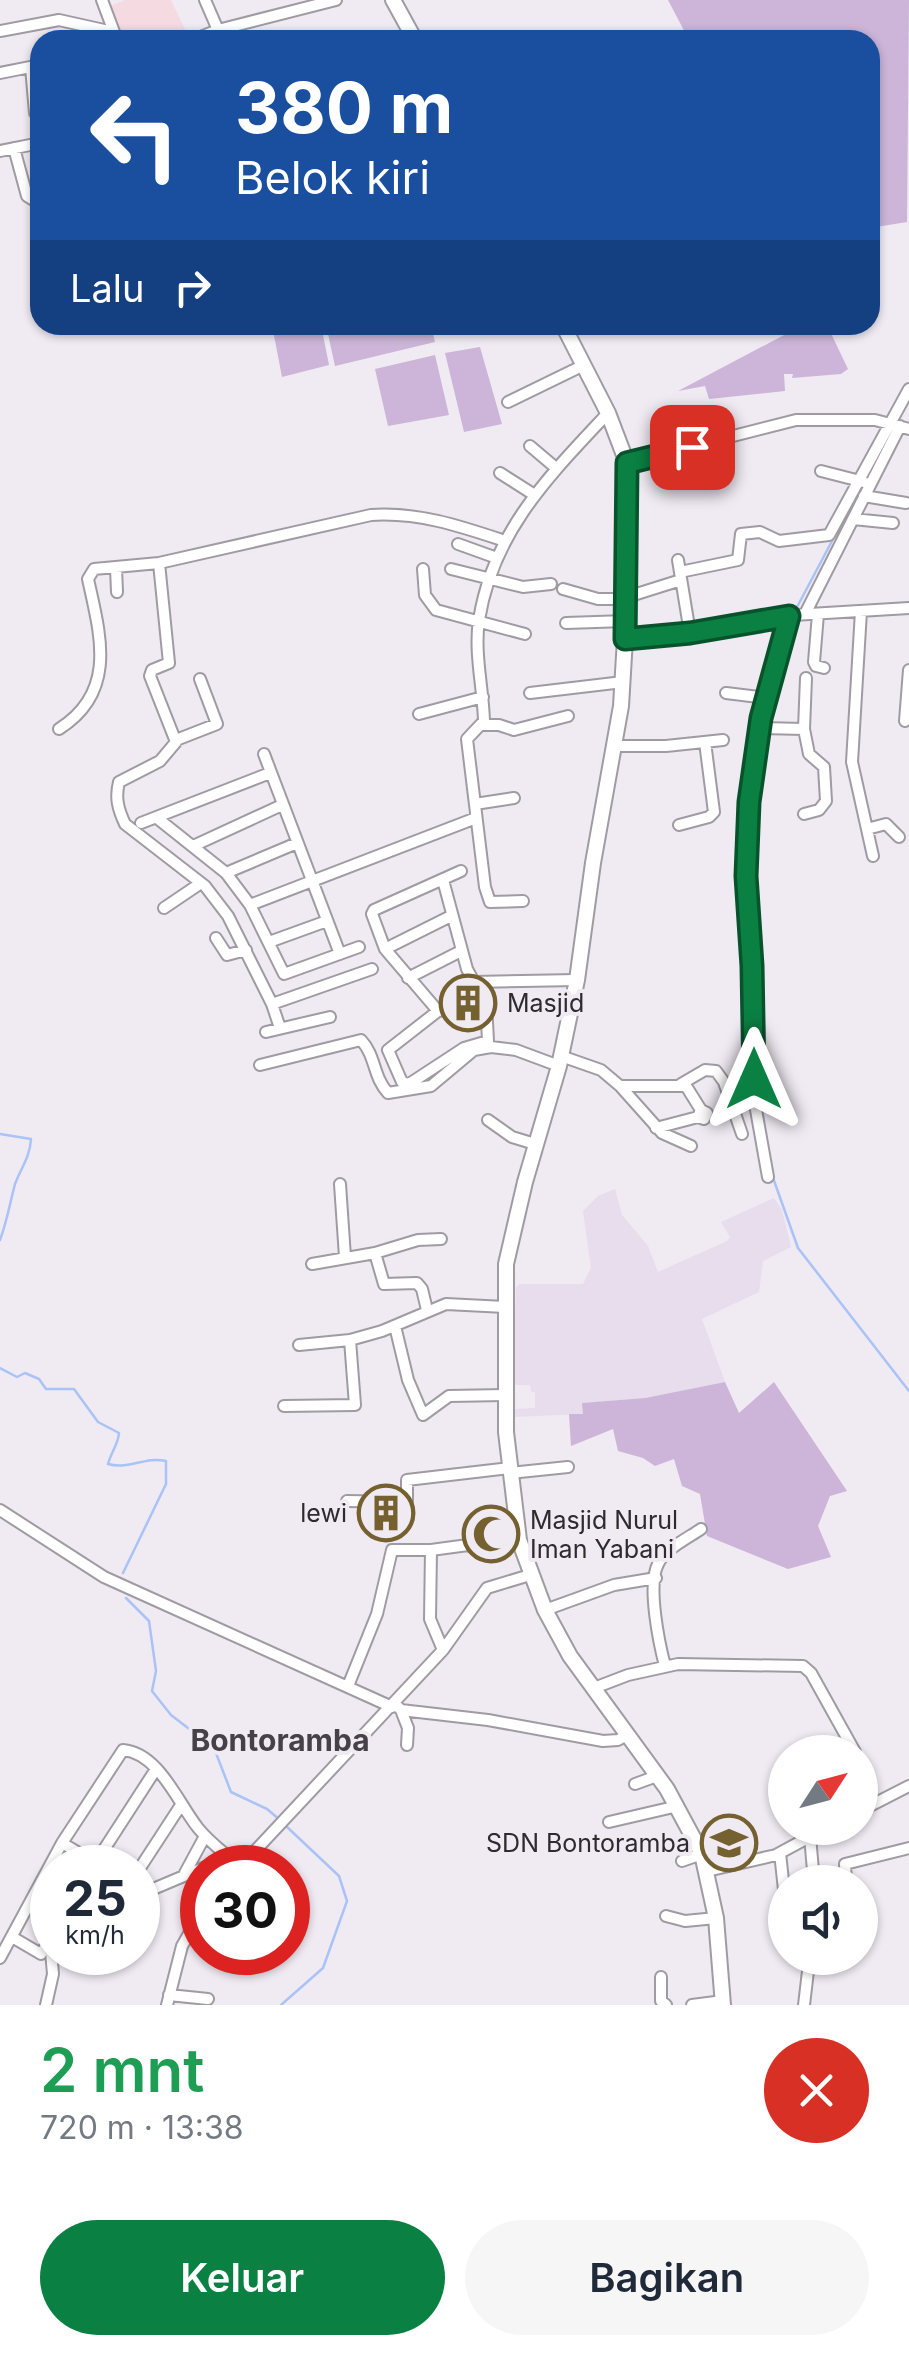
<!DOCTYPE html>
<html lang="id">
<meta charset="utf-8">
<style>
:root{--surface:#fff;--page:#f6f6f7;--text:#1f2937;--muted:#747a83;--accent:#0b8043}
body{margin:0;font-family:Inter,sans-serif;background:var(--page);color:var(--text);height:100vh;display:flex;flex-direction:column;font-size:38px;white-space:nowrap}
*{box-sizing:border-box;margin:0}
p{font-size:32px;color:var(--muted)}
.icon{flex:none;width:55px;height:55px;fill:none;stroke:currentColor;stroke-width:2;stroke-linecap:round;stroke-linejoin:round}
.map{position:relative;height:2005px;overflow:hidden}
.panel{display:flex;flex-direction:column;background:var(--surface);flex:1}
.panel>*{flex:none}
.top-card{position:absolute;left:30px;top:30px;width:850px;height:305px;border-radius:30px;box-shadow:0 2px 8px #0004;background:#1a4fa0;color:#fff;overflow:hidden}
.needle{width:65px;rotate:54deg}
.controls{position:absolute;left:768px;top:1735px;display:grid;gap:20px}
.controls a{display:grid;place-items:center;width:110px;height:110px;border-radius:50%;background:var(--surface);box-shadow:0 2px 8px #0004;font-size:50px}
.speed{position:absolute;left:30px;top:1845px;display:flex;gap:20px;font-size:50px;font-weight:700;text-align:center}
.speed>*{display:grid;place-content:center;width:130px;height:130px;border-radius:50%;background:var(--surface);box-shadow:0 2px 8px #0004;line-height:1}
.speed small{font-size:25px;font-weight:400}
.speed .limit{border:15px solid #d22;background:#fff;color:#111}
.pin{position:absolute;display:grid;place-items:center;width:85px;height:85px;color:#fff;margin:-42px;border-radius:20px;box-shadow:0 5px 15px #0006}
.me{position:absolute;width:110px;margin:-55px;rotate:0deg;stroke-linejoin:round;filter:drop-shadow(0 0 8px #0008)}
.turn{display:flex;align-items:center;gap:35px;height:210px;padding:0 40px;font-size:45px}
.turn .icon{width:130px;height:130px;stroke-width:2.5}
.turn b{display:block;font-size:70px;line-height:85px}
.then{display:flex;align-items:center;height:95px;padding:0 40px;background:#0003;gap:20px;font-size:38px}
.round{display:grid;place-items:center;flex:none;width:105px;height:105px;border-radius:52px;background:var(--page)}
.head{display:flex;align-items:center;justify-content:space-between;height:170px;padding:0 40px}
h1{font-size:60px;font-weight:600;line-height:75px;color:#1e9e55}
.button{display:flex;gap:20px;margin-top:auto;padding:20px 40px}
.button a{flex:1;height:115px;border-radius:60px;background:var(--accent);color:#fff;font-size:40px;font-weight:600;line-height:115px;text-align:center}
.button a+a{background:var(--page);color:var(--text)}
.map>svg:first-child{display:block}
.built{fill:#e7ddec}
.education{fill:#f5dbe1}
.green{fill:#ccb5d8}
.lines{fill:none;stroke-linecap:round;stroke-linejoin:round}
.stream{stroke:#a9c3f7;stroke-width:2.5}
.minor-casing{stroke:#a09ba3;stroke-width:14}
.major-casing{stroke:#a09ba3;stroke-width:18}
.minor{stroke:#fff;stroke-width:10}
.major{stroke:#fff;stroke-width:14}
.route-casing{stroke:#07532c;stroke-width:25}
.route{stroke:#0b8043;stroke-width:18}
.labels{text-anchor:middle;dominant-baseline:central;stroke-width:8;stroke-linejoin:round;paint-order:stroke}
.poi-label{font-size:25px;fill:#2d2b2e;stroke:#f0eaf3;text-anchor:start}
.quarter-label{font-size:30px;font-weight:bold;fill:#454147;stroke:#f0eaf3}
</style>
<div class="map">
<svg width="909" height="2005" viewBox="0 0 909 2005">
<rect width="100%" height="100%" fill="#f0eaf3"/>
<path class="built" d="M 615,1189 L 622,1215 L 648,1246 L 658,1272 L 727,1241 L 730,1237 L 721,1222 L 774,1198 L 782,1210 L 791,1247 L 763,1261 L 759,1292 L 702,1319 L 725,1382 L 645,1398 L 583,1403 L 583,1414 L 513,1417 L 514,1409 L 535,1408 L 535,1392 L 531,1392 L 530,1385 L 513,1385 L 516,1287 L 520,1284 L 583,1284 L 591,1268 L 583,1211 L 598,1196 Z"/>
<path class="education" d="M 125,0 L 171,0 L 190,40 L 121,40 L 108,7 Z"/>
<path class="green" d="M 668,0 L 909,0 L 907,222 L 870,228 L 870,40 L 689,40 Z
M 272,325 L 321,325 L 329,365 L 282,377 Z
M 326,325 L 431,325 L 435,342 L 335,366 Z
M 803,325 L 827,325 L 848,369 L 841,374 L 792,378 L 793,374 L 784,374 L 785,391 L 709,399 L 705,386 L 678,391 Z
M 480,347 L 502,424 L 464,432 L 445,353 Z
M 435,355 L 449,415 L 388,426 L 375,369 Z
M 725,1382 L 739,1413 L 774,1382 L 847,1491 L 830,1496 L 818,1526 L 831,1557 L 788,1569 L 707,1536 L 700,1494 L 682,1486 L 674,1459 L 655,1466 L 643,1458 L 618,1451 L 613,1429 L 571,1446 L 569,1414 L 583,1414 L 582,1403 L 645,1398 Z"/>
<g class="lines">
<path class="stream" d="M 796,609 L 841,524
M 780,672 L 795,617
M 751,859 L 765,733
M 0,1134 L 31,1139 C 30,1157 21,1168 15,1184 C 10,1203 7,1221 0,1240
M 772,1175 L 798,1248 L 909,1391
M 0,1368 L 17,1377 L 25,1373 L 39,1379 L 46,1389 L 74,1389 L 98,1422 L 119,1433 C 118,1445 111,1452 108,1464 C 129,1470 145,1456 166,1461 L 166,1484 L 123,1573
M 126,1598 L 149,1621 L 156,1671 L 152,1691 L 171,1715 L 214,1748 L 231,1792 L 267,1809 L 280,1820
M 281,2005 L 323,1968 L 347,1901 L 339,1876 L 286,1826"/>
<g class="minor-casing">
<path id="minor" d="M 102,0 L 117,40
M 205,0 L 218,30
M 0,31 L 59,20 L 113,32
M 193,40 L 218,30 L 336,0
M 31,67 L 35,113 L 40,115
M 0,73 L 40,65
M 14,148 L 27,196 L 40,204
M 0,151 L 40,143
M 508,402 L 584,365
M 530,446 L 556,468
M 627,463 L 796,420 L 875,420 L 909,429
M 821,471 L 864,482
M 500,473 L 533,494
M 864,496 L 906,503
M 853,519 L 893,523
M 458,544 L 497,558
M 678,560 L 690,633
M 159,563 L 169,663 L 152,670 L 150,676 L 176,742 L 160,761 L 119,782 C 115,798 118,809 125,824 L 205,886 L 228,916 L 272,1004 L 280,1028
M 116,568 L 117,592
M 423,569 L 425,595 L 436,610 L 525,634
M 451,569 L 523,587 L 551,584
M 680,572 L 738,560 L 741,534 L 760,532 L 779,541 L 829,535 L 909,389
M 563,589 L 598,599 L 627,599
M 627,597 L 681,580
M 861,611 L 852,762 L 873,856
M 805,614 L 900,426
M 818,614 L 814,662 L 816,666 L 824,668
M 566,623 L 626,621
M 625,639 L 690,633 L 793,615 L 909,608
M 530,693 L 623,682
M 726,693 L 767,698
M 419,714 L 483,697
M 905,721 L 909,670
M 481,725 L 499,725 L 514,730 L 568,716
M 759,728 L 804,729 L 809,754 L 824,767 L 826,801 L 819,810 L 804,814
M 59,729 C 118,692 100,634 88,579 L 94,569 L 159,563 L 371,515 C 419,512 460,526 505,541
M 804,729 L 806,678
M 176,740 L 217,724 L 200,679
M 615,746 L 666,746 L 723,740
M 264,754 L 340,954
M 475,804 L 514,798
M 157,818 L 226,873 L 250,905 L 284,974 L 359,947
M 141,823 L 270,773
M 679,825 L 709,817 L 714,812 L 705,742
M 867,829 L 886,824 L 899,837
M 193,846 L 282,805
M 461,871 L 374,910 L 372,914 L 385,949 L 438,1011 L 446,1010 L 474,982
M 226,873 L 297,843
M 443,880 L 467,969 L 474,982 L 577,980
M 523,901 L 490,902 L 485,887 L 467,739 L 484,721 C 483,687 474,653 479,620 C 493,531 550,475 608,413
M 250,905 L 476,818
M 164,908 L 201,883
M 216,938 L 227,955 L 246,950
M 269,942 L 327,921
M 385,949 L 451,916
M 408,978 L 461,951
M 272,1004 L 372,969
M 438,1011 L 388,1050 L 402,1082 L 409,1084 L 464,1048 L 488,1041 L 485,983
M 266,1032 L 330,1017
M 561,1056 L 601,1070 L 620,1086 L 686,1086 L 701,1110
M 260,1065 L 361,1040 C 376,1056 373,1077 388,1093 L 431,1086 L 474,1050 L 491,1047 L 516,1050 L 559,1066
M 681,1084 L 705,1070 L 716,1071 L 724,1082 L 742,1134
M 621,1087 L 662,1133 L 691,1146
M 701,1110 L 707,1113 L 704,1119 L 698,1117 Z
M 488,1120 L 512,1137 L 535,1144
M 656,1128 L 698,1117
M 768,1177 L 755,1104 L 752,967 L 746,871 L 749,802 L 756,746 L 789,616
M 340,1184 L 345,1257
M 375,1253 L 418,1240 L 441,1239
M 312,1264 L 375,1253 L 384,1284 L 417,1283 L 422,1289 L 427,1310
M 395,1326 L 408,1380 L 423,1415 L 449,1396 L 505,1395
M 299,1345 L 350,1340 L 382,1331 L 446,1304 L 505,1307
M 284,1406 L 355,1405 L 350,1340
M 510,1473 L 568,1467
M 347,1501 L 404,1502 L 407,1500 L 407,1480 L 510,1468
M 0,1510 L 104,1577 L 392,1707
M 545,1610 L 614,1585 L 656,1578
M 443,1650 L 430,1619 L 431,1550 L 468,1545 L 478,1550 L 519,1540
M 665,1666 C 659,1643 647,1585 658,1564 C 665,1549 688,1538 701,1529
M 348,1686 L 377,1614 L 392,1550 L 431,1550
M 594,1688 L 628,1675 L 678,1664 L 803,1666 L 811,1673 L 855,1752
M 395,1704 L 401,1710 L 488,1720 L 603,1741 L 618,1740 L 627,1735
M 401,1710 L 408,1728 L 407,1745
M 860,1762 L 870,1785 L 870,1801
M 635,1784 L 657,1776
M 860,1811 L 909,1786
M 609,1822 L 678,1806
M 810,1836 L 814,1882
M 62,1843 L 104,1868
M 780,1853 L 785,1899
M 682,1861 L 702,1854
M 92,1868 L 156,1769
M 239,1868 L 443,1650 L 487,1588 L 530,1575
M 138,1871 L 181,1805
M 707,1871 L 776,1855 L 826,1828
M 185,1873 L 205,1836
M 846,1882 L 845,1864 L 909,1848
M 138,1887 L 146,1892 L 229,1857
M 666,1916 L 685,1921 L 716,1918
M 860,1916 L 865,1925 L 860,1929
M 12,1937 L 41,1954 L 52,1936
M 0,1958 L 62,1843 L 123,1750 C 159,1753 178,1803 198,1828 C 210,1843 226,1854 240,1867
M 661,1977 L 661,2001 L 666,2005
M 169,1995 L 208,1999
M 46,2005 L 53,1974 L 51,1951
M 167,2005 L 182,1946 L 202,1911
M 692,2005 L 723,2001
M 804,2005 L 808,1971 L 819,1958"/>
</g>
<g class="major-casing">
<path id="major" d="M 393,0 L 415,40
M 563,325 L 608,413 L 627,463 L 625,639 L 621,706 L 593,863 L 577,980 L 559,1066 L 525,1182 L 506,1264 L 506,1432 L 519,1540 L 545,1610 L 570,1656 L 667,1789 L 702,1854 L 716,1918 L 723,2005"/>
</g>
<use href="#minor" class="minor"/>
<use href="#major" class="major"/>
</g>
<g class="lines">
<g class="route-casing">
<path id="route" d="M 692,447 L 627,463 L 625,639 L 690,633 L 789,616 L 761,718 L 749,802 L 746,876 L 752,966 L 754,1079"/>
</g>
<use href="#route" class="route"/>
</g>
<defs>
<g id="building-ring" transform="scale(2.875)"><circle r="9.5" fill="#f0eaf3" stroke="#756030" stroke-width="1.5"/><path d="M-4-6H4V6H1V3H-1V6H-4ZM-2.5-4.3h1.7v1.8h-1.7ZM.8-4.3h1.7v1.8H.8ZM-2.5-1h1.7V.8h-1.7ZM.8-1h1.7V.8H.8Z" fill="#756030"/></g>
<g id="mosque-ring" transform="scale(2.875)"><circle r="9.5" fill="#f0eaf3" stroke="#756030" stroke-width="1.5"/><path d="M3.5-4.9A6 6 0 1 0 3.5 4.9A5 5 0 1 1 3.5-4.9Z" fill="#756030"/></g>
<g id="school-ring" transform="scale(2.875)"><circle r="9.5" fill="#f0eaf3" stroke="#756030" stroke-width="1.5"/><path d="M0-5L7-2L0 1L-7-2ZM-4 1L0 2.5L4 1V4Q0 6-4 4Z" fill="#756030"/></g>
</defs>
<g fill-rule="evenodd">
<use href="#building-ring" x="468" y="1003"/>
<use href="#building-ring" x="386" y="1513"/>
<use href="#mosque-ring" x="491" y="1534"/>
<use href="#school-ring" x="729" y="1843"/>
</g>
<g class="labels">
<g class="poi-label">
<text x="507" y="1003">Masjid</text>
<text x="347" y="1513" text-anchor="end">lewi</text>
<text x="530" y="1520">Masjid Nurul<tspan x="530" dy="29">Iman Yabani</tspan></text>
<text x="690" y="1843" text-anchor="end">SDN Bontoramba</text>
</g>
<g class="quarter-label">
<text x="280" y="1740">Bontoramba</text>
</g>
</g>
</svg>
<div class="controls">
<a><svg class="needle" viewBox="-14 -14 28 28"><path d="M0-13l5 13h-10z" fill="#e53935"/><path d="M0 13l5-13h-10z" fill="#747a83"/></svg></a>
<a><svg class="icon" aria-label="sound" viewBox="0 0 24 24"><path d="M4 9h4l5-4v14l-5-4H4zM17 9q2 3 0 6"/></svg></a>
</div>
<div class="speed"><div>25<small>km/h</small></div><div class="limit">30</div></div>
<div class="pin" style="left:692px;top:447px;background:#d93025"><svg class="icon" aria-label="arrive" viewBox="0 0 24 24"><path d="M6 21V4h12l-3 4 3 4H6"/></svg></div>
<svg class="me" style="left:754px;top:1079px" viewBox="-20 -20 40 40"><path d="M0-17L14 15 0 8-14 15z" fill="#0b8043" stroke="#fff" stroke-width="4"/></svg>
<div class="top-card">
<div class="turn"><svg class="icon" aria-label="left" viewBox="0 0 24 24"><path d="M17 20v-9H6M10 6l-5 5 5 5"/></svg><div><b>380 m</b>Belok kiri</div></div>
<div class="then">Lalu<svg class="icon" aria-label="right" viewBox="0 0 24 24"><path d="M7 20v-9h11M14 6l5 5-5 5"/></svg></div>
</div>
</div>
<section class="panel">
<div class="head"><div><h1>2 mnt</h1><p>720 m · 13:38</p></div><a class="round" style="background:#d93025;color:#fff"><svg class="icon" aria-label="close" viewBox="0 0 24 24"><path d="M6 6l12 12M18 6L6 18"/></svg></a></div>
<div class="button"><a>Keluar</a><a>Bagikan</a></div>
</section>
